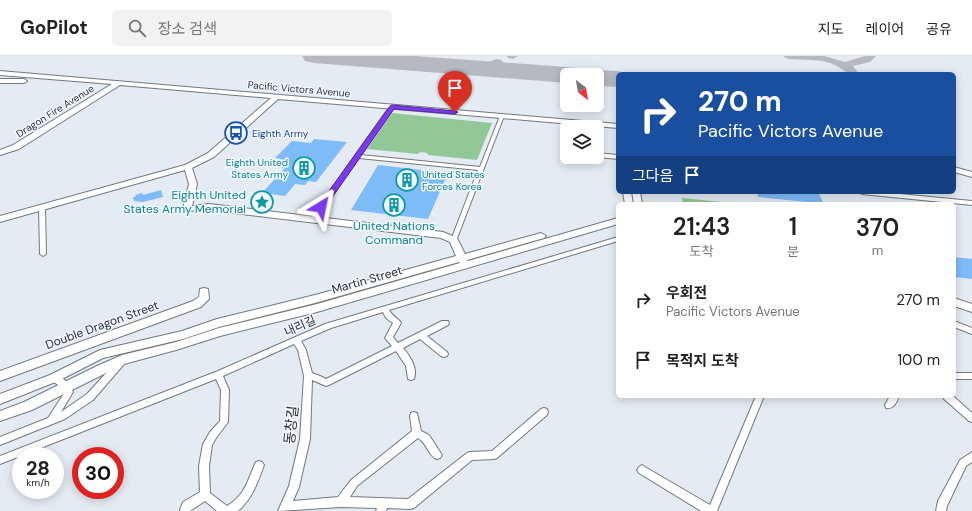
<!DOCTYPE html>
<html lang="ko">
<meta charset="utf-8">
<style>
:root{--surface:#fff;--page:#f2f2f2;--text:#222;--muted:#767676;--line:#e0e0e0}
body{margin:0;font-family:"DM Sans","Noto Sans KR",sans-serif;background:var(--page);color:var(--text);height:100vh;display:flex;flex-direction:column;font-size:15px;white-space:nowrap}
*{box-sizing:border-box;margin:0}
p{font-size:13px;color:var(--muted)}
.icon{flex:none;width:22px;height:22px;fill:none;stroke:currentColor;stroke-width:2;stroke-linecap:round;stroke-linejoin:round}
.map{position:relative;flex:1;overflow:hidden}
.drawer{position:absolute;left:616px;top:146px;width:340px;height:196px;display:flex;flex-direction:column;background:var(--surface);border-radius:6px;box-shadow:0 2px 10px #0003}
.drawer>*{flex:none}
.guide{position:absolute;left:616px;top:16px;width:340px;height:122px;border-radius:6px;box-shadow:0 2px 10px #0003;background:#1a4fa0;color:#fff;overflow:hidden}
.needle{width:26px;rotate:149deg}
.tools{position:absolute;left:560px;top:12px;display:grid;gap:8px}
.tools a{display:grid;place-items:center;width:44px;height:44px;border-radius:6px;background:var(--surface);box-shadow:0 2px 10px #0003;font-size:20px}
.speed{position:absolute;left:12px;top:391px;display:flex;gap:8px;font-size:20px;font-weight:700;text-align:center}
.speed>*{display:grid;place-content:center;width:52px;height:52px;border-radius:50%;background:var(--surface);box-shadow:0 2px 10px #0003;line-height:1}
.speed small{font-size:10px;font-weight:400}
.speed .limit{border:6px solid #d22;background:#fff;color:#111}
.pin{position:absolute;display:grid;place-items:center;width:34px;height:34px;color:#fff;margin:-41px -17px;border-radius:50% 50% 50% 0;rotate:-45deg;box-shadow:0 0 4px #0007}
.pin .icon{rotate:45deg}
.me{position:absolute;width:44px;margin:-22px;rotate:35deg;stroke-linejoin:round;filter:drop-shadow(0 0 3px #0008)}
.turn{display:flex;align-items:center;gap:14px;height:84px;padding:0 16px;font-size:18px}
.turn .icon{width:52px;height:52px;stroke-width:2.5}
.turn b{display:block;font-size:28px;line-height:34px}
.then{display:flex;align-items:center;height:38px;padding:0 16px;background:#0003;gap:8px;font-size:15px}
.eta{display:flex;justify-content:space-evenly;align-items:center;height:68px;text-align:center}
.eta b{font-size:24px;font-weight:600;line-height:28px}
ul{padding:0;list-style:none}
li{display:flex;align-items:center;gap:12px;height:60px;padding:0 16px}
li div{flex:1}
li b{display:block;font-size:15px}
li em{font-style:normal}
header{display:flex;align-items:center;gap:24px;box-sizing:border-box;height:56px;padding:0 20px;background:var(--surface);border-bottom:1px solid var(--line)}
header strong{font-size:19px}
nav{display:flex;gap:22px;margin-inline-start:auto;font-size:14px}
.search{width:280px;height:36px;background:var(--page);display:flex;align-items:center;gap:10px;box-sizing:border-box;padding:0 14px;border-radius:6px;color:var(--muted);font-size:15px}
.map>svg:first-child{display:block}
.green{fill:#92c898}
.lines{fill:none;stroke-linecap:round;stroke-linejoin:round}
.taxiway{fill:#b4bac0;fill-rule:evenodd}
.runway{fill:#b4bac0;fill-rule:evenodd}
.building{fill:#7ebcf8}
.street-casing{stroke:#71787e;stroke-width:2}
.secondary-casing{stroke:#71787e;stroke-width:2}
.street{fill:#fff;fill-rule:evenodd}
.secondary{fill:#fff;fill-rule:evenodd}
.route{fill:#7c3aed;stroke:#51269a}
.labels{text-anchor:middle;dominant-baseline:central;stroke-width:3;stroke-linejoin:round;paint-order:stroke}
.far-street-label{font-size:10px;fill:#2d3033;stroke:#f2f8ff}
.far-transit-label{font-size:10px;fill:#164399;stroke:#f2f8ff;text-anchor:start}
.far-culture-label{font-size:10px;fill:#0d838f;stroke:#f2f8ff;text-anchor:end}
.culture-label{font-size:12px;fill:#0d838f;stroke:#f2f8ff;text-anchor:end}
.street-label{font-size:12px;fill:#2d3033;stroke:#f2f8ff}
.near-street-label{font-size:14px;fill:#2d3033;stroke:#f2f8ff}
</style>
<header>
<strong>GoPilot</strong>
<div class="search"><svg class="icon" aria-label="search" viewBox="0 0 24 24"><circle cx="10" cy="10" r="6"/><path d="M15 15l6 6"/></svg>장소 검색</div>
<nav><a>지도</a><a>레이어</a><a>공유</a></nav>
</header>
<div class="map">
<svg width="972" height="455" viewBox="0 0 972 455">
<rect width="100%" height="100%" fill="#e4ebf3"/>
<path class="green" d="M 392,57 L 492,67 L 477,104 L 428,99 L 427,97 L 421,96 L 417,98 L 367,93 Z
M 682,142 L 742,148 L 683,148 Z"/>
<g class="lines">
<path class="taxiway" d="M 507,0 L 518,0 L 513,3 L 508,2 Z
M 783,0 L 824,0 L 845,6 L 865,0 L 876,0 L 870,6 L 853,10 L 859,18 C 843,18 844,12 830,7 C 817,3 802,4 788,3 Z
M 497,3 L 501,4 L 507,10 L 521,13 L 522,15 L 517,18 L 499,14 L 496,10 C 488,14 471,18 465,12 L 466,10 L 486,7 Z"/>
<path class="runway" d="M 302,0 L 415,0 L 567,11 L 576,13 L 580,19 L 567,19 L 567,27 L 314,7 L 305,5 Z
M 597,14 L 618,15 L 628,18 L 618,18 L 618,31 L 597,30 L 597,19 L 586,19 L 588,16 Z"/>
</g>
<path class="building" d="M 314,83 L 347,86 L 316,126 L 308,125 L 305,129 L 295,128 L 285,140 L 262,137 L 285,112 L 279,111 L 286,104 L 275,102 L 292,85 L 311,87 Z
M 378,109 L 448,117 L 428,163 L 351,154 Z
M 161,134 L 163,141 L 143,146 L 134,145 L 133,141 L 136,141 L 135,139 L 142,137 L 143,139 Z
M 757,136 L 798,136 L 819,138 L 824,148 L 808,148 L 807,146 L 758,141 Z
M 954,201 L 972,203 L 972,223 L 954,221 Z"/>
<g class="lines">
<g class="street-casing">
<path id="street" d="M 390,50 L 394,51 L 361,99 L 480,111 L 500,60 L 502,59 L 504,60 L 456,185 L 452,185 L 451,184 L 478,114 L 359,102 L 315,164 L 313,165 L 310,163 Z
M 597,97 L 618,99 L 618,103 L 597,101 Z
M 859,136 L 879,136 L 972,145 L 972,149 L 862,138 Z
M 42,150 L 45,152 L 46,198 L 43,200 L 40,198 L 39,152 Z
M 618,181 L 618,185 L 389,254 C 392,260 398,262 401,267 L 393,281 L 398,287 L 442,265 L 448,265 L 449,267 L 448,269 L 427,280 L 447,296 L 448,298 L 447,300 L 444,301 L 441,300 L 420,283 L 403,292 C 410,300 418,312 414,323 L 411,324 L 408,323 L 406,310 L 396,295 L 329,329 L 326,330 L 312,324 L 310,383 L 299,431 L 293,445 L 338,441 L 351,424 L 412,375 L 410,360 L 411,357 L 414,356 L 417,357 L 421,375 L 429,379 L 440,396 L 442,399 L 440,402 L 437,403 C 428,400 427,387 418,382 L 357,430 L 350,441 L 408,443 L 467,397 L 470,396 L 492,395 L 541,353 L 544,352 L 547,353 L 548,356 L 547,359 L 497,402 L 494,403 L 472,404 L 414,452 L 410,453 L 387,452 L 386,455 L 376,455 L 377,452 L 341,451 L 278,455 L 289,430 L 300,383 L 304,320 L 298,294 L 294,288 L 223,320 L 229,334 L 228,366 L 216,382 L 212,389 L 209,410 L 210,437 L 227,450 C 246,438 247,425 256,406 L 259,405 L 262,406 L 264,409 C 258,426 252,443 238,455 L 217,455 L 205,445 L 190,455 L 180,455 L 180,454 L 183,446 L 200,436 L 199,410 L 203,388 L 210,376 L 220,365 L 221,334 L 216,323 L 0,408 L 0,400 L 218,315 L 325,268 ZM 383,256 L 386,262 L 393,267 L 385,282 L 392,290 L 326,323 L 320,320 L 312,317 L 306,294 L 301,285 L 331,272 Z
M 954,265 L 972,272 L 972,278 L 954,271 Z
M 122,302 L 125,303 L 126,305 L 125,307 L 93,344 L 65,363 L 0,389 L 0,381 L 48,362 L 65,336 C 61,328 53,328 50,322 L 51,320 L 54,319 C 64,322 69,326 73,336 L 61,356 L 87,338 L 119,303 Z
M 954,317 L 972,317 L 972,323 L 954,323 Z
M 756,340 L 764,340 L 717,455 L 701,455 L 639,417 L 637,414 L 639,411 L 642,409 L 645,411 L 710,449 Z
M 890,340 L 899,340 C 897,346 893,354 886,352 L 885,349 Z
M 943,340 L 953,340 L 972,357 L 972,366 L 969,365 L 944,343 Z
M 972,396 L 972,406 L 966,410 L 947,450 L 946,455 L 936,455 L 938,445 L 960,404 Z"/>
</g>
<g class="secondary-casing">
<path id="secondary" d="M 0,15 L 618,68 L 618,72 L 278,43 L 214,101 L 192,112 L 197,128 L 192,150 L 209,148 L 443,176 L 457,182 L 465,198 L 541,177 L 546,180 L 544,182 L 467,204 L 468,205 L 618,162 L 618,168 L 317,256 L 220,280 L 176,294 L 124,308 L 32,354 L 0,365 L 0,355 L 24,346 L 97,310 L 122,299 L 176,286 L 219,272 L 317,248 L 460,207 L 459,206 L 315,247 L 219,271 L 183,283 L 103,302 L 58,325 L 0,348 L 0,338 L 50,319 L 100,294 L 182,275 L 217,263 L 315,239 L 456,200 L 450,186 L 441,182 L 209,154 L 184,155 L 183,153 L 189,128 L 185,114 L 0,166 L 0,160 L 185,109 L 208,97 L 271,42 L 120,29 L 19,93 L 0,99 L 0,94 L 13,89 L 112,28 L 0,19 Z
M 0,23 L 24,23 L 27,25 L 24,27 L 0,27 Z
M 954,111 L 972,116 L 972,121 L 954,116 Z
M 623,136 L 631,136 L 633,148 L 625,148 Z
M 632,136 L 640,136 L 642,148 L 634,148 Z
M 204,232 L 208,233 L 209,243 L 201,251 L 0,325 L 0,315 L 193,245 L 199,241 L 200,233 Z
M 954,242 L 972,248 L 972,256 L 954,250 Z"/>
</g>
<use href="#street" class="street"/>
<use href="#secondary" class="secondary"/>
</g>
<path class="route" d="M 392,49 L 455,55 L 458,56 L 455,58 L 394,53 L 324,153 L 319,153 L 319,149 L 390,50 Z"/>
<defs>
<g id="bus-ring" transform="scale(1.15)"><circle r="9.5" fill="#f2f8ff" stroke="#1a4fb4" stroke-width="1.5"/><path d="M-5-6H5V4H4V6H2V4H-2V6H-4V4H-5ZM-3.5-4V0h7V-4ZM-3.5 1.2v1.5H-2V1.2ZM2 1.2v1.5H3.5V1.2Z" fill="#1a4fb4"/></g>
<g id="building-ring" transform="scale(1.15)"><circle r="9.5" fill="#f2f8ff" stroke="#0f9aa8" stroke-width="1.5"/><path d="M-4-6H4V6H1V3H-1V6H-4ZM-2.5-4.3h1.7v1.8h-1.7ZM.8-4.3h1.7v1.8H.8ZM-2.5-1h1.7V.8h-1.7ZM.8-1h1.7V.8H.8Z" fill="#0f9aa8"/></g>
<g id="sight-ring" transform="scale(1.15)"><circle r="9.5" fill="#f2f8ff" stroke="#0f9aa8" stroke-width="1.5"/><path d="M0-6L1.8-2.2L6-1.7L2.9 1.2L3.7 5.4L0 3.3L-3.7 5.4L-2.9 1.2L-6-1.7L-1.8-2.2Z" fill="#0f9aa8"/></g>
</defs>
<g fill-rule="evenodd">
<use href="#bus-ring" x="236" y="77"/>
<use href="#building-ring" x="304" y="112"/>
<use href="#building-ring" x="407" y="124"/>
<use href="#sight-ring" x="262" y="146"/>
<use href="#building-ring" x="394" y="149"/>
</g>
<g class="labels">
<g class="far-street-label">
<text transform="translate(299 33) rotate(5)">Pacific Victors Avenue</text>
<text transform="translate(55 55) rotate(-32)">Dragon Fire Avenue</text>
</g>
<g class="far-transit-label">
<text x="252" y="77">Eighth Army</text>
</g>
<g class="far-culture-label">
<text x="288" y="106">Eighth United<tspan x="288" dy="12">States Army</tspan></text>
<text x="422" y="118" text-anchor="start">United States<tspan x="422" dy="12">Forces Korea</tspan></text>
</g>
<g class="culture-label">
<text x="246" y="139">Eighth United<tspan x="246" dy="14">States Army Memorial</tspan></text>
<text x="394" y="170" text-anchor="middle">United Nations<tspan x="394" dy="14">Command</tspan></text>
</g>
<g class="street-label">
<text transform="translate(367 224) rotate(-16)">Martin Street</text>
<text transform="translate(102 269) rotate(-20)">Double Dragon Street</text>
<text transform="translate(300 270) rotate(-24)">내리길</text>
</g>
<g class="near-street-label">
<text transform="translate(291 369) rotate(-84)">동창길</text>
</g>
</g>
</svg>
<div class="tools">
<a><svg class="needle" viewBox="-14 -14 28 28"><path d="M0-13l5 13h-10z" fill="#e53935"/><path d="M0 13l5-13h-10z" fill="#767676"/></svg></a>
<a><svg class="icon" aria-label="layers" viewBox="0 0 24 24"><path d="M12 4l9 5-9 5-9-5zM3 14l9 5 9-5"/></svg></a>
</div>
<div class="speed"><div>28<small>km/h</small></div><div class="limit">30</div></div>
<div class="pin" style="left:455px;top:56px;background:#d93025"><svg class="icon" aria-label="arrive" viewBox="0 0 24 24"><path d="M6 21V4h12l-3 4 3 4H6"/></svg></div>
<svg class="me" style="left:321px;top:151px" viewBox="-20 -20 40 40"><path d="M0-17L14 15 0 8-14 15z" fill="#7c3aed" stroke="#fff" stroke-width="4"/></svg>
<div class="guide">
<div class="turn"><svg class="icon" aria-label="right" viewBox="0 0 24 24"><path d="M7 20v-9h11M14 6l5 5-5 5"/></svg><div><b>270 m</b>Pacific Victors Avenue</div></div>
<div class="then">그다음<svg class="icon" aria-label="arrive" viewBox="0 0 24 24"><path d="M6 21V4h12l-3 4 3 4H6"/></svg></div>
</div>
<section class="drawer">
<div class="eta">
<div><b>21:43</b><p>도착</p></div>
<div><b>1</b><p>분</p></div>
<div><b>370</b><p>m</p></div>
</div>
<ul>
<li><svg class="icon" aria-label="right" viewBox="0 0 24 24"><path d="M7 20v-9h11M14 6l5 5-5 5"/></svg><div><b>우회전</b><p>Pacific Victors Avenue</p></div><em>270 m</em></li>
<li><svg class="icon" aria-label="arrive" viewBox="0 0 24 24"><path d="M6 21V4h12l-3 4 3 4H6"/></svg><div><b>목적지 도착</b></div><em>100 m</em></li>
</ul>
</section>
</div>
